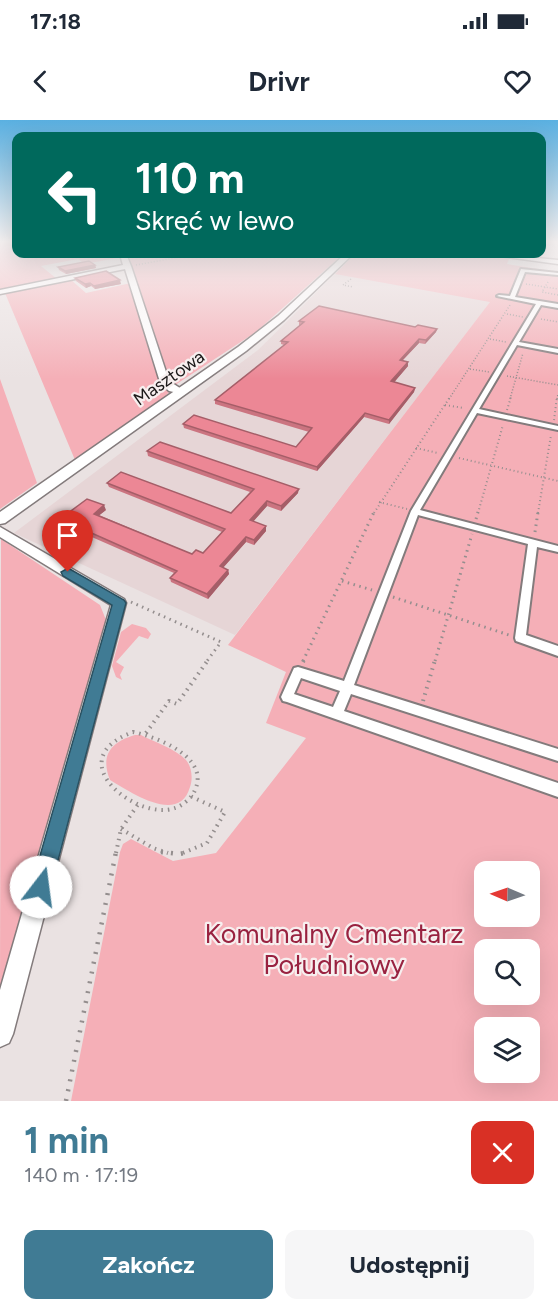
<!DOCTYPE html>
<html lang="pl">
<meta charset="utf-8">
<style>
:root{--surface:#fff;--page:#f6f6f7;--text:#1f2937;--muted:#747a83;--accent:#407b94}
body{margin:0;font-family:Figtree,sans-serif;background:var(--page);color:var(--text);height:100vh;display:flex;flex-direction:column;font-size:22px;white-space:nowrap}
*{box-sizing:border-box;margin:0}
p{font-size:20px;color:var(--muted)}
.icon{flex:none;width:33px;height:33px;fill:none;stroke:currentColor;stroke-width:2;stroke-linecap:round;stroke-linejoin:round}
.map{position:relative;height:981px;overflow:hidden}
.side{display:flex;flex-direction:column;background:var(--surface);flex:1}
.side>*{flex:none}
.guide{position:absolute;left:12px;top:12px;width:534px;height:126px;border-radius:12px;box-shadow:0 6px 24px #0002;background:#00695c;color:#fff;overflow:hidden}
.needle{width:39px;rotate:272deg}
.controls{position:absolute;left:474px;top:741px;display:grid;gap:12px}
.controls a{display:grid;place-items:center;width:66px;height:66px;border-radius:12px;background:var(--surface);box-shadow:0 6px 24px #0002;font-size:30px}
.pin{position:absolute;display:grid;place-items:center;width:51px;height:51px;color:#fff;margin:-62px -26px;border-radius:50% 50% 50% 0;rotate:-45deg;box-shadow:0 0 6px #0007}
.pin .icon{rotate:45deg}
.me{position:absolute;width:66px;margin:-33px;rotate:15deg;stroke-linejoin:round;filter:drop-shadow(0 0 4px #0008)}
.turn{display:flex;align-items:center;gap:21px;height:126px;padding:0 24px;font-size:27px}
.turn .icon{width:78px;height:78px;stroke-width:2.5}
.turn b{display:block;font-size:42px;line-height:51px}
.round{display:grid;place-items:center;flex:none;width:63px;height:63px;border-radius:12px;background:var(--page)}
.overview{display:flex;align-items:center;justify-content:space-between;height:102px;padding:0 24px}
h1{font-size:36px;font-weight:700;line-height:45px;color:var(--accent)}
.primary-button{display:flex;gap:12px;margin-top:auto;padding:12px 24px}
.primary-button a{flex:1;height:69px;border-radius:12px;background:var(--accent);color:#fff;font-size:24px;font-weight:700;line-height:69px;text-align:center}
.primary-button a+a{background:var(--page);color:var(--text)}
.status{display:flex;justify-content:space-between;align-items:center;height:42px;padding:0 30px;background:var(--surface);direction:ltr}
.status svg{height:16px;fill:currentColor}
header{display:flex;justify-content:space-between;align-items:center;height:78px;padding:0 24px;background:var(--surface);font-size:27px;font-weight:700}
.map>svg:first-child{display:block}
.built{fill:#e6d5d6}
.green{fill:#f5afb7;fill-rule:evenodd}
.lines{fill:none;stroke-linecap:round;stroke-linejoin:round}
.pedestrian-casing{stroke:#837b7c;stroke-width:4}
.minor-casing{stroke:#837b7c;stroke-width:3}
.tertiary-casing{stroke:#837b7c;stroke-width:3}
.path-far4{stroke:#948e8e;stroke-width:1.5;stroke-dasharray:1 2;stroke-linecap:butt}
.path-far3{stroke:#948e8e;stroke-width:2;stroke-dasharray:1 3;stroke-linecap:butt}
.path-far2{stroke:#948e8e;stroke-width:3;stroke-dasharray:1.5 4.5;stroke-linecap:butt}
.path-far1{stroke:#948e8e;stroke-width:4;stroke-dasharray:1.5 5;stroke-linecap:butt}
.path{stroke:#948e8e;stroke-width:4.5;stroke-dasharray:2 8;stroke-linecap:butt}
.pedestrian{fill:#fff;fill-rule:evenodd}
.minor{fill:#fff;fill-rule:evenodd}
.tertiary{fill:#fff;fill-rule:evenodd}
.wall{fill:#cb7480}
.shaded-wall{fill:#a55e68}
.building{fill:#ec8795;stroke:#a55e68;stroke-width:1.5}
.route{fill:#407b94;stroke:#2a5060;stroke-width:1.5}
.labels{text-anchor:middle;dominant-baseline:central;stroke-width:4.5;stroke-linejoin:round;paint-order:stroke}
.far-street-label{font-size:18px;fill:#1b1818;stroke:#f7efef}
.near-park-label{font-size:27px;fill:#992240;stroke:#f7efef}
</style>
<div class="status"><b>17:18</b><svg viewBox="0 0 49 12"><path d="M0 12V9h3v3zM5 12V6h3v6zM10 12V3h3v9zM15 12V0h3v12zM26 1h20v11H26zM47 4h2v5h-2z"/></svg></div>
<header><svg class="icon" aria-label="back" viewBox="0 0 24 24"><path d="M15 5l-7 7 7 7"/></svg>Drivr<svg class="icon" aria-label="heart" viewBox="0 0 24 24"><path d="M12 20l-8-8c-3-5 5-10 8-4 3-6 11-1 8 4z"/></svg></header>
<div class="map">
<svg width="558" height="981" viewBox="0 0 558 981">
<rect width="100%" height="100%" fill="#eae2e2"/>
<path class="built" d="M 336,153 L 491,181 L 235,515 L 14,413 L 258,230 Z"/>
<path class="green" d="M 9,122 L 16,130 L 16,134 L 120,134 L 122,137 L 85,144 L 78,139 L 41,146 L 57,159 L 0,171 L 0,123 Z
M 126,134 L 343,134 L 256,212 L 175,265 L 169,261 L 143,179 Z
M 355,134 L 469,134 L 509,139 L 507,144 L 558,152 L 558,981 L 71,981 L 120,732 L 123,724 L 131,719 L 173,741 L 216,733 L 306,618 L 266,603 L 286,552 L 228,525 L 490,182 L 335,154 ZM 484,752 L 530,752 L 530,796 L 484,796 ZM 484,830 L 530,830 L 530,874 L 484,874 ZM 484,908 L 530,908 L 530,952 L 484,952 Z
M 70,159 L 86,173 L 131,163 L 170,271 L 163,279 L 75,340 L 5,173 Z
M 0,259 L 37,363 L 0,389 Z
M 1,419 L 100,485 L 106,500 L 0,867 Z
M 132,504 L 146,508 L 151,514 L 148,519 L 139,516 L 116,542 L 124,547 L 120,555 L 122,560 L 116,557 L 112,546 L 121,512 Z
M 135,615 L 141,615 C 154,622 176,629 186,640 C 192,647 193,659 190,667 C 179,706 129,671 110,660 C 100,635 111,622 135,615 Z"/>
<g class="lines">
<g class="pedestrian-casing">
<path id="pedestrian" d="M 521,149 L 558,153 L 558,155 L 525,152 L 515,177 L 558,184 L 558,188 L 541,185 L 519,222 L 558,229 L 558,233 L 517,225 L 479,289 L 558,306 L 558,310 L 477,293 L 420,390 L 558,426 L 558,432 L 537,427 L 526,515 L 558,526 L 558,536 L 516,521 L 515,518 L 528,424 L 418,395 L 354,565 L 558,629 L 558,641 L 351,574 L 344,591 L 558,663 L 558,677 L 287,582 L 283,581 L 281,577 L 294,548 L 298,547 L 344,561 L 411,391 L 536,184 L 497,176 L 499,175 L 510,176 ZM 301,558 L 340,571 L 333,587 L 294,574 Z"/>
</g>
<g class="minor-casing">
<path id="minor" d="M 120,134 L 126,134 L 131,146 L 169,261 L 183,270 L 183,274 L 169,271 L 160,262 L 125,149 L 0,174 L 0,170 L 123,145 Z
M 496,134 L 558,140 L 558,144 L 499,136 Z
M 0,407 L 124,479 L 126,483 L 13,914 L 9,923 L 0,927 L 0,870 L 111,485 L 0,417 Z"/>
</g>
<g class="tertiary-casing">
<path id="tertiary" d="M 345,134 L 353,134 L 284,200 L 246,231 L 5,403 L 0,404 L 0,392 L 238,227 L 278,196 Z"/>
</g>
<path class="path-far4" d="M 0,122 L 3,122
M 472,134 L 491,136
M 136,145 L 196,134
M 351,159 L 343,165 L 353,167
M 548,162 L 542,172 L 558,175
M 526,164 L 558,169
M 507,194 L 523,197
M 541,199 L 558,202
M 490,219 L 506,222
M 470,249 L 489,252
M 507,256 L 558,265
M 449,279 L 510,185
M 510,279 L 523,233
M 557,279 L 558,274"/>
<path class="path-far3" d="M 445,285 L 464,288
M 507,290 L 511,277
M 554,300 L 557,277
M 416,328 L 438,333
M 459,338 L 558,361
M 379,382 L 407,389
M 374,393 L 450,277
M 478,393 L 503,305
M 538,393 L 551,315"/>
<path class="path-far2" d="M 476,399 L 478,392
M 535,412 L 538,392
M 342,461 L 372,470
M 393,477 L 509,515
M 131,482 L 221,522 L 207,541
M 303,541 L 374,392
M 435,541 L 472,414"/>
<path class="path-far1" d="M 303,542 L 304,540
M 423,581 L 435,540
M 133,612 C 157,617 210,637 195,670 C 192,678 182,686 175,688 C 138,702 57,640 133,612 Z
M 146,613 L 169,581 L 177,584 L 208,540
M 121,709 L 153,728 L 168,733
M 116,733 L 121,709 L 139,683
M 183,733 L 207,723 L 225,692 L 190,676"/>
<path class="path" d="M 161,732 L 179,734 L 190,732
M 66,981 L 116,732"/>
<use href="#pedestrian" class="pedestrian"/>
<use href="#minor" class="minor"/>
<use href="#tertiary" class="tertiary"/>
</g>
<path class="wall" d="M 95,145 L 96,148 L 66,154 L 59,150 L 58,147 Z
M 75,158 L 121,164 L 95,169 L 91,166 L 86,168 L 76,161 Z
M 299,201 L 437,209 L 436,212 L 425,224 L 419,223 L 403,240 L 408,246 L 394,262 L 415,268 L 414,272 L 389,304 L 364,297 L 317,351 L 184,308 L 183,304 L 296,327 L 309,312 L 215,284 L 215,280 L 284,225 L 281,224 L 281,221 L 300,205 L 299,205 Z
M 147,331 L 298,373 L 281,391 L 267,386 L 253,402 L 266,406 L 266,411 L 254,425 L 246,422 L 223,448 L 228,450 L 229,454 L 208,479 L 171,462 L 170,458 L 174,453 L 62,404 L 60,399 L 106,390 L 99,395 L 192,434 L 203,433 L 222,412 L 109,367 L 107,363 L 231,393 L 250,372 L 148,336 Z"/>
<path class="shaded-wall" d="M 95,145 L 96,148 L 66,154 L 65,151 Z
M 120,160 L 121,164 L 95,169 L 94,166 Z
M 90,163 L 91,166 L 86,168 L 85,164 Z
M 437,209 L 436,212 L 425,224 L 426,220 Z
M 419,219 L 419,223 L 399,244 L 400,240 Z
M 408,242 L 408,246 L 391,266 L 391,261 Z
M 415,268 L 414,272 L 389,304 L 389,300 Z
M 365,293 L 364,297 L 317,351 L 317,347 Z
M 299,369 L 298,373 L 281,391 L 281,386 Z
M 267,381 L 267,386 L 250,405 L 250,400 Z
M 104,385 L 106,390 L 96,398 L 94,394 Z
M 266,406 L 266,411 L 254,425 L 254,420 Z
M 246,417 L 246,422 L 220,451 L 220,446 Z
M 228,450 L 229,454 L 208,479 L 207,474 Z"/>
<path class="building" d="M 89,141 L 95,145 L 65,151 L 58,147 Z
M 106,151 L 120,160 L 94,166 L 90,163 L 85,164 L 75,158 Z
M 319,186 L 415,207 L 418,205 L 437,209 L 426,220 L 419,219 L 400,240 L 408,242 L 391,261 L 415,268 L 389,300 L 365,293 L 317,347 L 183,304 L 194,295 L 296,327 L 312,308 L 215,280 L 288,222 L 281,221 L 304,202 L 299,201 Z
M 160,322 L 299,369 L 281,386 L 267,381 L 250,400 L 266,406 L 254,420 L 246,417 L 220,446 L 228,450 L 207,474 L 170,458 L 177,451 L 60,399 L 87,379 L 104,385 L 94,394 L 192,434 L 196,430 L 203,433 L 225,409 L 107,363 L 121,352 L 231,393 L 254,369 L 147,331 Z"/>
<linearGradient id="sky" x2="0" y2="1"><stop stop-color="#5ab0e1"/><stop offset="0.47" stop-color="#f6f2f2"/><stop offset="1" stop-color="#f6f2f2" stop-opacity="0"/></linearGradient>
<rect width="558" height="259" fill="url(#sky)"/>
<path class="route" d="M 68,448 L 124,480 L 126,483 L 51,767 L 48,774 L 41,777 L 34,774 L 31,767 L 112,485 L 63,456 L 61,452 Z"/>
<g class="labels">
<g class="far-street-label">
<text transform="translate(169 258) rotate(-35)">Masztowa</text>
</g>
<g class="near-park-label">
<text x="334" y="813">Komunalny Cmentarz<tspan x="334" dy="31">Południowy</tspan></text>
</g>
</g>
</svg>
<div class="controls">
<a><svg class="needle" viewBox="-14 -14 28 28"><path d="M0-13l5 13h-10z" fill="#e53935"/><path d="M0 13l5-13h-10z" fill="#747a83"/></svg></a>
<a><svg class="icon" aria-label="search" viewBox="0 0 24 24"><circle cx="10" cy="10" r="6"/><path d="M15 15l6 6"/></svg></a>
<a><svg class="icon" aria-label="layers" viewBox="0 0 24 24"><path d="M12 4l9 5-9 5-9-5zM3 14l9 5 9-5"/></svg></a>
</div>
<div class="pin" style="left:68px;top:452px;background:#d93025"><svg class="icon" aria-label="arrive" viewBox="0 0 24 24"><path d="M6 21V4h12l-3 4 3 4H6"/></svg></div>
<svg class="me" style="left:41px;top:767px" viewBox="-20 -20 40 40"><circle r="19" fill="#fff"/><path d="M0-13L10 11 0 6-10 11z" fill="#407b94"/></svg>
<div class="guide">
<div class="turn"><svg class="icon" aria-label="left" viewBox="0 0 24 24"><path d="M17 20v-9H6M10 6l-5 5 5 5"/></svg><div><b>110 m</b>Skręć w lewo</div></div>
</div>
</div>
<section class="side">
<div class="overview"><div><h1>1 min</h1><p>140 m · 17:19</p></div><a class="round" style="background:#d93025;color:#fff"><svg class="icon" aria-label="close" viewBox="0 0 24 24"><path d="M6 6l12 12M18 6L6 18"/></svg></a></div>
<div class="primary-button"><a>Zakończ</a><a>Udostępnij</a></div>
</section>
